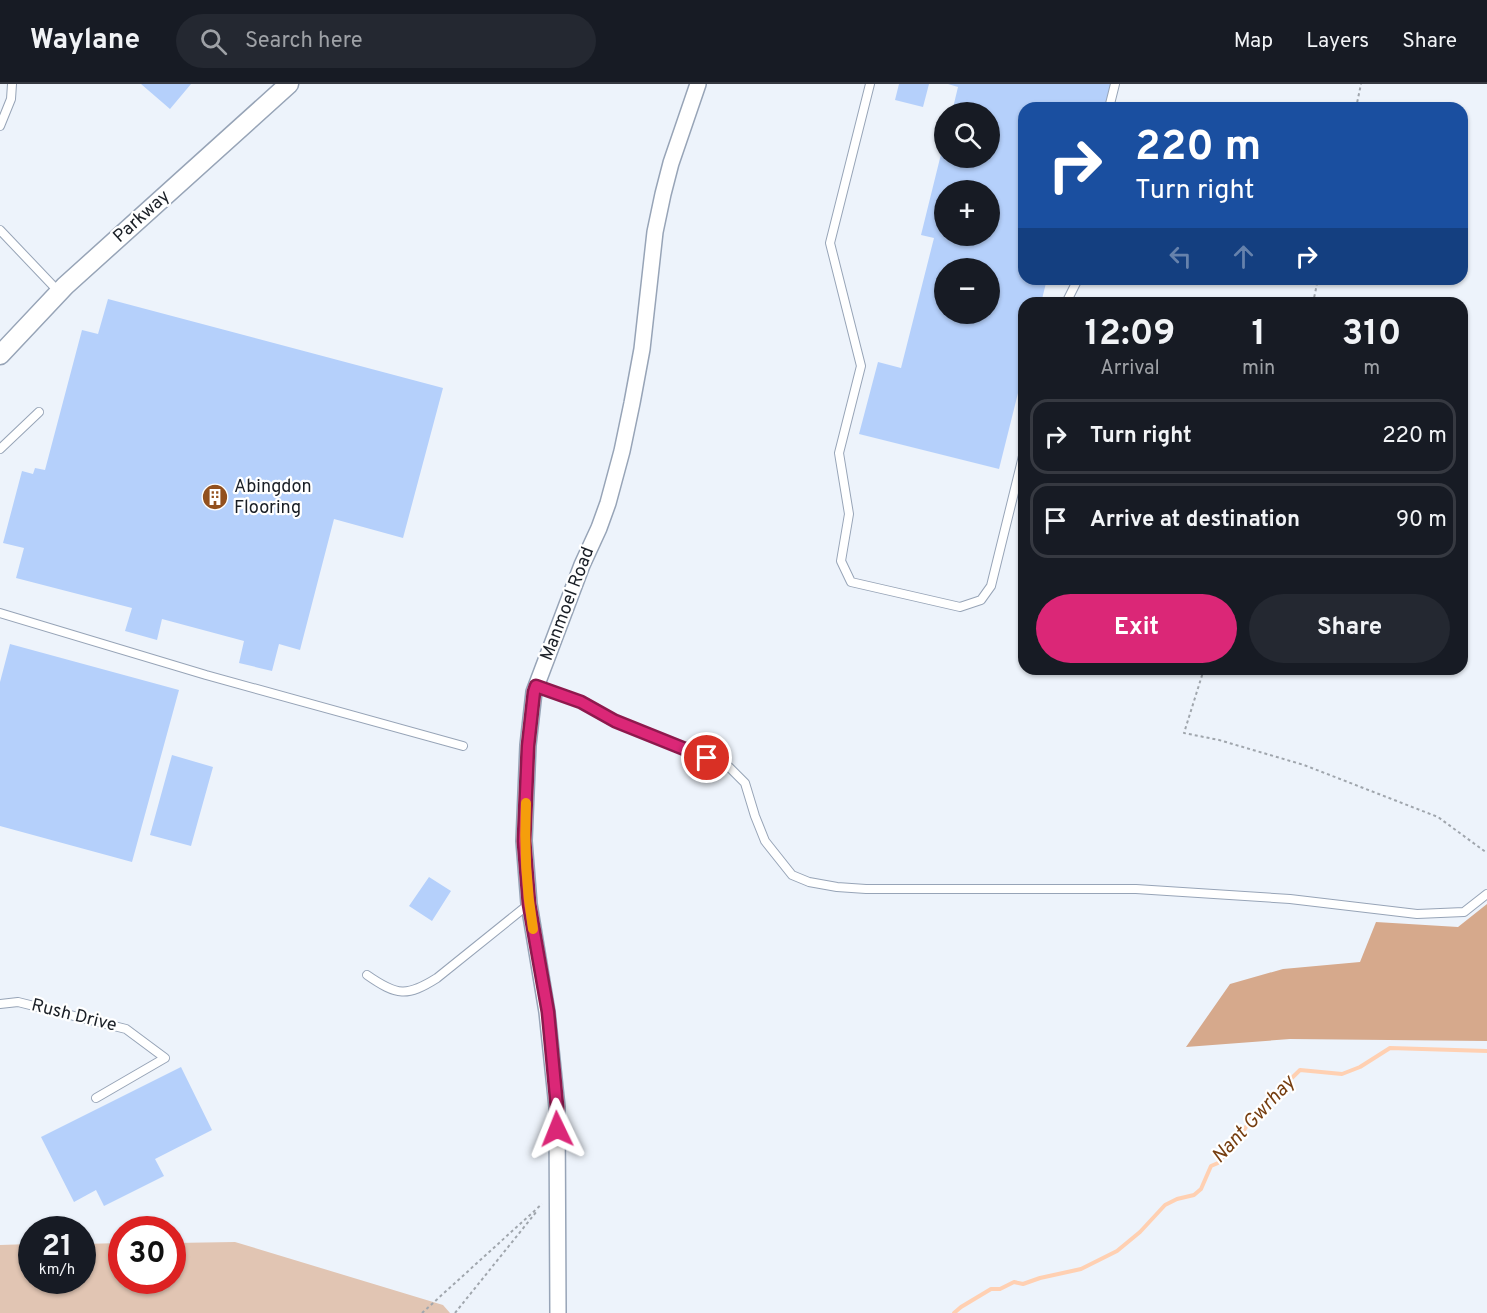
<!DOCTYPE html>
<meta charset="utf-8">
<style>
:root{--surface:#171b24;--page:#242831;--text:#f1f3f6;--muted:#9ea1a6;--line:#363941;--accent:#db2777}
body{margin:0;font-family:Overpass,sans-serif;background:var(--page);color:var(--text);height:100vh;display:flex;flex-direction:column;font-size:22px;white-space:nowrap}
*{box-sizing:border-box;margin:0}
p{font-size:20px;color:var(--muted)}
.icon{flex:none;width:33px;height:33px;fill:none;stroke:currentColor;stroke-width:2;stroke-linecap:round;stroke-linejoin:round}
.map{position:relative;flex:1;overflow:hidden}
.side{position:absolute;left:1018px;top:213px;width:450px;height:378px;display:flex;flex-direction:column;background:var(--surface);border-radius:18px;box-shadow:0 2px 4px #0004}
.side>*{flex:none}
.guide{position:absolute;left:1018px;top:18px;width:450px;height:183px;border-radius:18px;box-shadow:0 2px 4px #0004;background:#1a4fa0;color:#fff;overflow:hidden}
.tools{position:absolute;left:934px;top:18px;display:grid;gap:12px}
.tools a{display:grid;place-items:center;width:66px;height:66px;border-radius:50%;background:var(--surface);box-shadow:0 2px 4px #0004;font-size:30px}
.speed{position:absolute;left:18px;top:1132px;display:flex;gap:12px;font-size:30px;font-weight:700;text-align:center}
.speed>*{display:grid;place-content:center;width:78px;height:78px;border-radius:50%;background:var(--surface);box-shadow:0 2px 4px #0004;line-height:1}
.speed small{font-size:15px;font-weight:400}
.speed .limit{border:9px solid #d22;background:#fff;color:#111}
.pin{position:absolute;display:grid;place-items:center;width:51px;height:51px;color:#fff;margin:-26px;border:3px solid #fff;border-radius:50%;box-shadow:0 2px 6px #0007}
.me{position:absolute;width:66px;margin:-33px;rotate:358deg;stroke-linejoin:round;filter:drop-shadow(0 0 4px #0008)}
.turn{display:flex;align-items:center;gap:21px;height:126px;padding:0 18px;font-size:27px}
.turn .icon{width:78px;height:78px;stroke-width:2.5}
.turn b{display:block;font-size:42px;line-height:51px}
.lanes{display:flex;align-items:center;height:57px;padding:0 18px;background:#0003;justify-content:center;gap:30px;direction:ltr}
.lanes .off{opacity:.35}
.eta{display:flex;justify-content:space-evenly;align-items:center;height:102px;text-align:center}
.eta b{font-size:36px;font-weight:700;line-height:42px}
.button{display:flex;gap:12px;margin-top:auto;padding:12px 18px}
.button a{flex:1;height:69px;border-radius:36px;background:var(--accent);color:#fff;font-size:24px;font-weight:700;line-height:69px;text-align:center}
.button a+a{background:var(--page);color:var(--text)}
ul{padding:0;list-style:none}
li{display:flex;align-items:center;gap:18px;height:75px;margin:0 12px 9px;padding:0 6px;border:3px solid var(--line);border-radius:18px}
li div{flex:1}
li b{display:block;font-size:22px}
li em{font-style:normal}
header{display:flex;align-items:center;gap:36px;box-sizing:border-box;height:84px;padding:0 30px;background:var(--surface);border-bottom:2px solid var(--line)}
header strong{font-size:28px}
nav{display:flex;gap:33px;margin-inline-start:auto;font-size:21px}
.search{width:420px;height:54px;background:var(--page);display:flex;align-items:center;gap:15px;box-sizing:border-box;padding:0 21px;border-radius:33px;color:var(--muted);font-size:22px}
.map>svg:first-child{display:block}
.green{fill:#e1c5b3}
.forest{fill:#d6a98c}
.lines{fill:none;stroke-linecap:round;stroke-linejoin:round}
.stream{stroke:#ffd0b2;stroke-width:4}
.building{fill:#b5d0fb;fill-rule:evenodd}
.service-casing{stroke:#97a4b7;stroke-width:10}
.minor-casing{stroke:#97a4b7;stroke-width:18}
.tertiary-casing{stroke:#97a4b7;stroke-width:21}
.path{stroke:#a0a6ad;stroke-width:2;stroke-dasharray:3 3;stroke-linecap:butt}
.service{stroke:#fff;stroke-width:8}
.minor{stroke:#fff;stroke-width:15}
.tertiary{stroke:#fff;stroke-width:18}
.route-casing{stroke:#8e194d;stroke-width:15}
.route{stroke:#db2777;stroke-width:10}
.slow{stroke:#f59e0b;stroke-width:10}
.labels{text-anchor:middle;dominant-baseline:central;stroke-width:4.5;stroke-linejoin:round;paint-order:stroke}
.street-label{font-size:18px;fill:#1a1f26;stroke:#fff}
.poi-label{font-size:18px;fill:#1a1f26;stroke:#fff;text-anchor:start}
.water-label{font-size:20px;font-style:italic;fill:#763e10;stroke:#fff}
</style>
<header>
<strong>Waylane</strong>
<div class="search"><svg class="icon" aria-label="search" viewBox="0 0 24 24"><circle cx="10" cy="10" r="6"/><path d="M15 15l6 6"/></svg>Search here</div>
<nav><a>Map</a><a>Layers</a><a>Share</a></nav>
</header>
<div class="map">
<svg width="1487" height="1229" viewBox="0 0 1487 1229">
<rect width="100%" height="100%" fill="#edf3fb"/>
<path class="green" d="M 235,1158 L 443,1221 L 450,1229 L 0,1229 L 0,1161 L 31,1160 L 32,1197 L 82,1197 L 83,1160 L 121,1159 L 122,1197 L 172,1197 L 173,1159 Z"/>
<path class="forest" d="M 1487,820 L 1487,957 L 1290,955 L 1186,963 L 1230,900 L 1283,885 L 1360,878 L 1376,838 L 1458,843 Z"/>
<g class="lines">
<path class="stream" d="M 954,1229 L 961,1223 L 991,1205 L 1000,1205 L 1014,1198 L 1023,1200 L 1040,1194 L 1081,1185 L 1117,1167 L 1140,1148 L 1165,1121 L 1177,1115 L 1194,1111 L 1201,1105 L 1211,1082 L 1218,1079 L 1238,1056 L 1252,1033 L 1300,986 L 1342,990 L 1360,983 L 1390,964 L 1487,967"/>
</g>
<path class="building" d="M 141,0 L 191,0 L 170,25 Z
M 899,0 L 929,0 L 923,23 L 895,16 Z
M 948,0 L 1113,0 L 1107,24 L 1024,24 L 1024,195 L 1047,195 L 1041,219 L 1024,219 L 1024,285 L 999,385 L 859,350 L 878,278 L 901,284 L 934,154 L 921,151 L 944,58 L 945,74 L 990,74 L 990,28 L 952,28 L 958,3 ZM 945,106 L 990,106 L 990,152 L 945,152 ZM 945,184 L 990,184 L 990,230 L 945,230 Z
M 108,215 L 443,304 L 403,454 L 334,435 L 300,566 L 279,560 L 272,587 L 239,579 L 244,557 L 162,535 L 157,556 L 125,547 L 132,524 L 16,494 L 24,464 L 3,459 L 22,387 L 33,390 L 35,384 L 45,386 L 82,246 L 98,250 Z
M 10,560 L 179,606 L 132,778 L 0,742 L 0,598 Z
M 172,671 L 213,683 L 191,762 L 150,751 Z
M 429,793 L 451,807 L 432,837 L 409,822 Z
M 181,983 L 212,1046 L 155,1075 L 164,1092 L 104,1122 L 96,1106 L 74,1118 L 41,1053 Z"/>
<g class="lines">
<g class="service-casing">
<path id="service" d="M 870,0 L 830,159 L 861,282 L 839,369 L 849,430 L 841,477 L 851,498 L 960,523 L 981,516 L 991,502 L 1024,368
M 1109,24 L 1115,0
M 0,42 L 11,15 L 12,0
M 0,146 L 59,208
M 1066,219 L 1078,195
M 0,365 L 39,328
M 0,529 L 206,591 L 463,662
M 536,602 L 581,618 L 615,637 L 685,666 L 729,683 L 745,699 L 755,732 L 765,757 L 792,791 L 809,798 L 837,803 L 866,805 L 1136,805 L 1290,815 L 1417,830 L 1464,828 L 1487,810
M 367,891 C 397,912 407,913 437,894 L 529,820
M 0,920 L 18,918 L 126,945 L 165,974 L 96,1014"/>
</g>
<g class="minor-casing">
<path id="minor" d="M 558,1229 L 557,1023 L 547,928 L 529,820 L 524,757 L 528,661 L 534,608 L 582,481 L 599,444 L 608,419 L 622,367 L 632,319 L 642,265 L 655,148 L 663,110 L 671,79 L 698,0"/>
</g>
<g class="tertiary-casing">
<path id="tertiary" d="M 0,271 L 65,202 L 289,0"/>
</g>
<path class="path" d="M 1356,24 L 1361,0
M 1313,219 L 1318,195
M 1204,585 L 1184,649 L 1219,656 L 1304,681 L 1438,733 L 1487,769
M 422,1229 L 542,1120
M 455,1229 L 537,1127"/>
<use href="#service" class="service"/>
<use href="#minor" class="minor"/>
<use href="#tertiary" class="tertiary"/>
</g>
<g class="lines">
<g class="route-casing">
<path id="route" d="M 557,1045 L 557,1023 L 548,928 L 529,820 L 524,757 L 528,662 L 534,608 L 536,602 L 581,618 L 615,637 L 707,674"/>
</g>
<use href="#route" class="route"/>
<path class="slow" d="M 526,719 C 524,761 526,803 533,845"/>
</g>
<defs>
<g id="building-disc" transform="scale(1.35)"><circle r="9.5" fill="#92501e" stroke="#fff"/><path d="M-4-6H4V6H1V3H-1V6H-4ZM-2.5-4.3h1.7v1.8h-1.7ZM.8-4.3h1.7v1.8H.8ZM-2.5-1h1.7V.8h-1.7ZM.8-1h1.7V.8H.8Z" fill="#fff"/></g>
</defs>
<g fill-rule="evenodd">
<use href="#building-disc" x="215" y="413"/>
</g>
<g class="labels">
<g class="street-label">
<text transform="translate(142 133) rotate(-42)">Parkway</text>
<text transform="translate(568 520) rotate(-69)">Manmoel Road</text>
<text transform="translate(74 932) rotate(14)">Rush Drive</text>
</g>
<g class="poi-label">
<text x="234" y="403">Abingdon<tspan x="234" dy="21">Flooring</tspan></text>
</g>
<g class="water-label">
<text transform="translate(1254 1036) rotate(-47)">Nant Gwrhay</text>
</g>
</g>
</svg>
<div class="tools">
<a><svg class="icon" aria-label="search" viewBox="0 0 24 24"><circle cx="10" cy="10" r="6"/><path d="M15 15l6 6"/></svg></a>
<a>+</a>
<a>−</a>
</div>
<div class="speed"><div>21<small>km/h</small></div><div class="limit">30</div></div>
<div class="pin" style="left:707px;top:674px;background:#d93025"><svg class="icon" aria-label="arrive" viewBox="0 0 24 24"><path d="M6 21V4h12l-3 4 3 4H6"/></svg></div>
<svg class="me" style="left:557px;top:1045px" viewBox="-20 -20 40 40"><path d="M0-17L14 15 0 8-14 15z" fill="#db2777" stroke="#fff" stroke-width="4"/></svg>
<div class="guide">
<div class="turn"><svg class="icon" aria-label="right" viewBox="0 0 24 24"><path d="M7 20v-9h11M14 6l5 5-5 5"/></svg><div><b>220 m</b>Turn right</div></div>
<div class="lanes"><svg class="icon off" aria-label="left" viewBox="0 0 24 24"><path d="M17 20v-9H6M10 6l-5 5 5 5"/></svg><svg class="icon off" aria-label="ahead" viewBox="0 0 24 24"><path d="M12 20V5M6 11l6-6 6 6"/></svg><svg class="icon" aria-label="right" viewBox="0 0 24 24"><path d="M7 20v-9h11M14 6l5 5-5 5"/></svg></div>
</div>
<section class="side">
<div class="eta">
<div><b>12:09</b><p>Arrival</p></div>
<div><b>1</b><p>min</p></div>
<div><b>310</b><p>m</p></div>
</div>
<ul>
<li><svg class="icon" aria-label="right" viewBox="0 0 24 24"><path d="M7 20v-9h11M14 6l5 5-5 5"/></svg><div><b>Turn right</b></div><em>220 m</em></li>
<li><svg class="icon" aria-label="arrive" viewBox="0 0 24 24"><path d="M6 21V4h12l-3 4 3 4H6"/></svg><div><b>Arrive at destination</b></div><em>90 m</em></li>
</ul>
<div class="button"><a>Exit</a><a>Share</a></div>
</section>
</div>
